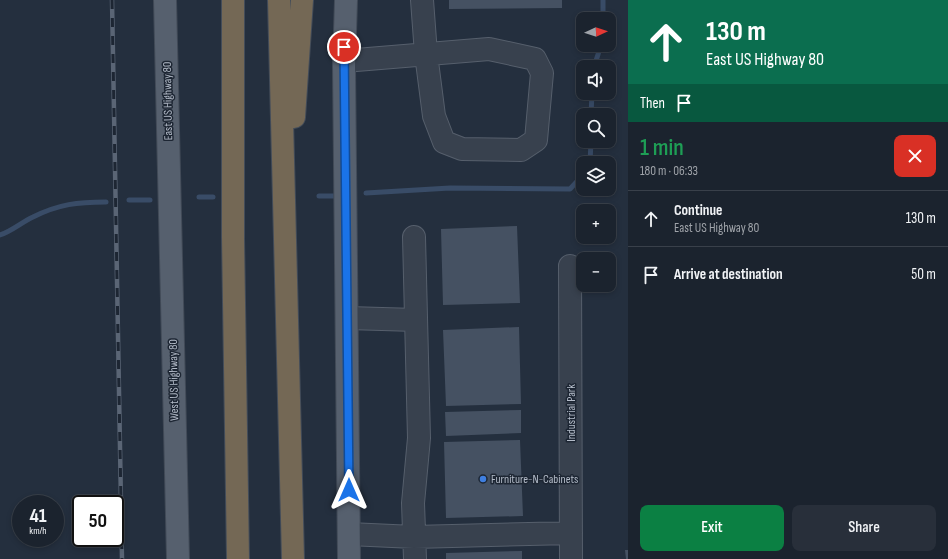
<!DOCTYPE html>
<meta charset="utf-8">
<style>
:root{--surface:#1b232e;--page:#282f3a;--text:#f1f3f6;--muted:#a0a4aa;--line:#39404a;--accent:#0b8043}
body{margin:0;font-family:"Sofia Sans Condensed",sans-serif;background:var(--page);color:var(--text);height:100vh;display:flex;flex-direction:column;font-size:15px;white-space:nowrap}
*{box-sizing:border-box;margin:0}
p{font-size:13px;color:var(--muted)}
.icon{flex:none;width:22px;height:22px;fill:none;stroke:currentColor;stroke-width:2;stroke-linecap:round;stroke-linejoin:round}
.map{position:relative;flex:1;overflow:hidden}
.details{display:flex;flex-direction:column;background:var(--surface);width:320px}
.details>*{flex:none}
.top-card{background:#0b6e4f;color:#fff;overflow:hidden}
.needle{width:26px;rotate:87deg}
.buttons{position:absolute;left:576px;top:12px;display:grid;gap:8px}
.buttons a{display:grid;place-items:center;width:40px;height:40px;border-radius:8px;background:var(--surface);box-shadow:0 2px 6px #0003,0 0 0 1px var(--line);font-size:20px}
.speed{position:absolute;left:12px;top:495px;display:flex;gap:8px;font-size:20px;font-weight:700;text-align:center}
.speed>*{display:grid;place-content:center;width:52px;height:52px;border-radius:50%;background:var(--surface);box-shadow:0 2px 6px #0003,0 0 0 1px var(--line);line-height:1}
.speed small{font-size:10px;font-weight:400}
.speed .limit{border:2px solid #111;border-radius:6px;background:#fff;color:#111}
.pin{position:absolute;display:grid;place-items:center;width:34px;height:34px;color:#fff;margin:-17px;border:2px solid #fff;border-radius:50%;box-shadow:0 1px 4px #0007}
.me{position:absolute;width:44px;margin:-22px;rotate:0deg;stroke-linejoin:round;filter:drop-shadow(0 0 3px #0008)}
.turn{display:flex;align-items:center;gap:14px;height:84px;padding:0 12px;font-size:18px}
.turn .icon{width:52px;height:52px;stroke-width:2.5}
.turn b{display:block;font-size:28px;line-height:34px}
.then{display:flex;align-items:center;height:38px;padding:0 12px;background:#0003;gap:8px;font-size:15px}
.round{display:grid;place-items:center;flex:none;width:42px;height:42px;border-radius:8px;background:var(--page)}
.head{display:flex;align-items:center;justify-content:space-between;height:68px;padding:0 12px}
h1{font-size:24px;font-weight:600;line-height:30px;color:#1e9e55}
.action{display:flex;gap:8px;margin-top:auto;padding:8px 12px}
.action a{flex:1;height:46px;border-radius:8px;background:var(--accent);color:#fff;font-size:16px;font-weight:600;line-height:46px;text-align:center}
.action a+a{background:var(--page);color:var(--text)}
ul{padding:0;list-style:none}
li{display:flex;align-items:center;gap:12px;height:56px;padding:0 12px;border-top:1px solid var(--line)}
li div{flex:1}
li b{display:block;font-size:15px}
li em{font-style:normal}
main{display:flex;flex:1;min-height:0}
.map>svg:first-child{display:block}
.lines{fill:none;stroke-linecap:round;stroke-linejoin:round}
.stream{stroke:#394c67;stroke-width:5}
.building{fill:#455162}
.minor-casing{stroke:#565f6c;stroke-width:24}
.major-casing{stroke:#414a57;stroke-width:24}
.highway-casing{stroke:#434c59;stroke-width:24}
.minor{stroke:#38414e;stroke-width:22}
.major{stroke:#56606e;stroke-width:22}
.highway{stroke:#746855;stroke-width:22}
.rail-casing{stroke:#5a6575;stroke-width:4.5}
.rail{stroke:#1d2633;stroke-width:3;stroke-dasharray:9;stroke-linecap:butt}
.route-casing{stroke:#114b97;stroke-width:10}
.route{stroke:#1a73e8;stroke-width:7}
.shop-dot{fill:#3f7fe0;stroke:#1d2633;stroke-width:1.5}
.labels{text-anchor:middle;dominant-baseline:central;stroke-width:3;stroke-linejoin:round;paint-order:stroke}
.street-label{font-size:12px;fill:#b4bcc9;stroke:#1d2633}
.poi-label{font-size:12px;fill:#b4bcc9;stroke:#1d2633;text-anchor:start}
</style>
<main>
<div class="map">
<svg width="628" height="559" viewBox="0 0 628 559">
<rect width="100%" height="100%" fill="#242f3e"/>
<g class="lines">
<path class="stream" d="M 603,19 L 603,0
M 594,67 L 601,45
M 591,115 L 592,93
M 590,163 L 591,141
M 366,193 L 450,188 L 570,189 L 583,175
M 319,196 L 338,196
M 199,197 L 213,197
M 129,200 L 150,200
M 0,235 C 12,231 22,222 33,217 C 59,204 78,202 106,202"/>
</g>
<path class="building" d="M 449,0 L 562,0 L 562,8 L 449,9 Z
M 517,226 L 520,303 L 443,305 L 441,229 Z
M 519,327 L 521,404 L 446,406 L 443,330 Z
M 521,410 L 521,433 L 446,436 L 445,412 Z
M 520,440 L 523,516 L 446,518 L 444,442 Z
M 625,550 L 628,550 L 628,559 L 626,559 Z
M 522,551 L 522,559 L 446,559 L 446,553 Z"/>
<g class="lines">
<g class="minor-casing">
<path id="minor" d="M 344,61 L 489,49 L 535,59 L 542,73 L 536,140 L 521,150 L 462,149 L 444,142 L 434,116 L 426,54 L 422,0
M 414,237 L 419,438 L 413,503 L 415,559
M 570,266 L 571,559
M 348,318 L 416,320
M 349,534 L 414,537 L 571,533"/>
</g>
<g class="major-casing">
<path id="major" d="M 165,0 L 178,559
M 346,0 L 344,66 L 349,559"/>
</g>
<g class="highway-casing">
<path id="highway" d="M 233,0 L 233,238 L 238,559
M 279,0 L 293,559
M 294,117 L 302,0"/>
</g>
<use href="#minor" class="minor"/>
<use href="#major" class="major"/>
<use href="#highway" class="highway"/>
<g class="rail-casing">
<path id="rail" d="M 112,0 L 122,559"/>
</g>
<use href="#rail" class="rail"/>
</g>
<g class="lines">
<g class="route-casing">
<path id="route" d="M 344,47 L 349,490"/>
</g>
<use href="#route" class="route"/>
</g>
<circle class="shop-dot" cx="483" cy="479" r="4"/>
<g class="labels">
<g class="street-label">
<text transform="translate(168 101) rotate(-91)">East US Highway 80</text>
<text transform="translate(174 380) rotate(-91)">West US Highway 80</text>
<text transform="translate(571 413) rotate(-90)">Industrial Park</text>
</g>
<g class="poi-label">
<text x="491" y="479">Furniture-N-Cabinets</text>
</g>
</g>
</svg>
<div class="buttons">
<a><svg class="needle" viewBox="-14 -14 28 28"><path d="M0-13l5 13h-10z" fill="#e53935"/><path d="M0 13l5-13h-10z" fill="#a0a4aa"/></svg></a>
<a><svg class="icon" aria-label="sound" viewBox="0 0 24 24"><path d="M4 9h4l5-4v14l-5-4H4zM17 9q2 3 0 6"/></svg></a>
<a><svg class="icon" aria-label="search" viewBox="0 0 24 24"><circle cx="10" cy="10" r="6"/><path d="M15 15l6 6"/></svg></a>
<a><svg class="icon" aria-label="layers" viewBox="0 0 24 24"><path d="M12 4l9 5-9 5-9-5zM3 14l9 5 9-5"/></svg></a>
<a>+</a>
<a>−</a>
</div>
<div class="speed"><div>41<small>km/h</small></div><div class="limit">50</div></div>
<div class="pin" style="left:344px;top:47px;background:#d93025"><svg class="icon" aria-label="arrive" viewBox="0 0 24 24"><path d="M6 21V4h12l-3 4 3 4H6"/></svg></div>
<svg class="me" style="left:349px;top:490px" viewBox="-20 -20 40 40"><path d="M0-17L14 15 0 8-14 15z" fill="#1a73e8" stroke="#fff" stroke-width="4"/></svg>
</div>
<section class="details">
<div class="top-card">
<div class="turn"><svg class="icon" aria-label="ahead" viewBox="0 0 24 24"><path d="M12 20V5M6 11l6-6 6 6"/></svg><div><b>130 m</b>East US Highway 80</div></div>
<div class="then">Then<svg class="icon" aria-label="arrive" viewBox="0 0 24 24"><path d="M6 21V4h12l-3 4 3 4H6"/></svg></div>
</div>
<div class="head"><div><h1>1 min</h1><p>180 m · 06:33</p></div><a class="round" style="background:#d93025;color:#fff"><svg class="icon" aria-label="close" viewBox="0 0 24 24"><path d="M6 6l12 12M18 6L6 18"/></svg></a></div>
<ul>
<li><svg class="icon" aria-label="ahead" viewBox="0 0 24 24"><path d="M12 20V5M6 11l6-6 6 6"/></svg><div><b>Continue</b><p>East US Highway 80</p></div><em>130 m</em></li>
<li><svg class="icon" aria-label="arrive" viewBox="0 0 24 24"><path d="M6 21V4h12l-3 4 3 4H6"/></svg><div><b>Arrive at destination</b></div><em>50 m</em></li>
</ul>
<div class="action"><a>Exit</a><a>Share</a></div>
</section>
</main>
